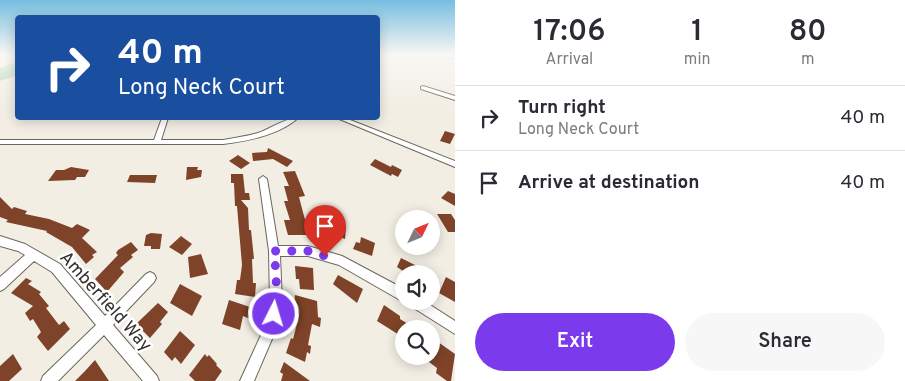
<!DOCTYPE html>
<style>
:root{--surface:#fff;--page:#f7f7f7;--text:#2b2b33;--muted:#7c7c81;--line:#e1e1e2;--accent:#7c3aed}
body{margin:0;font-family:Overpass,sans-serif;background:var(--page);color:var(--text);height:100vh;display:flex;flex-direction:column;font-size:19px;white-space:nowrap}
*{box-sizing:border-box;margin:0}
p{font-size:16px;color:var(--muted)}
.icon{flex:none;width:28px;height:28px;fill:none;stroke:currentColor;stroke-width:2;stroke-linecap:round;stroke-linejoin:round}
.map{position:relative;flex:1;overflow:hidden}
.panel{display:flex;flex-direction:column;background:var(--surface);width:450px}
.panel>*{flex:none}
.banner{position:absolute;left:15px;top:15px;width:365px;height:105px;border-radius:5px;box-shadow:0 2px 12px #0003;background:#1a4fa0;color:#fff;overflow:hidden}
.needle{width:32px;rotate:47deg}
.controls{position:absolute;left:395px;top:210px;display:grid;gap:10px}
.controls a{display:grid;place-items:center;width:45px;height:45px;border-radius:50%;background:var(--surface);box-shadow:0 2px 12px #0003;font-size:25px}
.pin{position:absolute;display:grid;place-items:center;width:42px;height:42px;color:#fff;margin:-51px -21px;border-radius:50% 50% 50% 0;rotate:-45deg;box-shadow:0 0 5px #0007}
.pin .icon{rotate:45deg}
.me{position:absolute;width:55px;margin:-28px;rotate:5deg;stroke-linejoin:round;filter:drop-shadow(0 0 4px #0008)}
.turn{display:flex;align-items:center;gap:18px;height:105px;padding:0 20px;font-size:22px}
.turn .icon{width:65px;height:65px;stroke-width:2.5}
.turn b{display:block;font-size:35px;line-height:42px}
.eta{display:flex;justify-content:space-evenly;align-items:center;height:85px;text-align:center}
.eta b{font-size:30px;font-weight:600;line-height:35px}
.button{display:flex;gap:10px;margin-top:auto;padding:10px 20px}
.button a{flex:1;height:58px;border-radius:30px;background:var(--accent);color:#fff;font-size:20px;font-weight:600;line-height:58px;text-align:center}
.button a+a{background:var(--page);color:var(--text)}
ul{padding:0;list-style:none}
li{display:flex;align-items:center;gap:15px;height:65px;padding:0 20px;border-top:1px solid var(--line)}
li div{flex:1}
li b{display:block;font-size:19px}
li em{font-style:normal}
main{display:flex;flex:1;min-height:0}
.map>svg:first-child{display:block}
.green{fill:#add5b3}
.building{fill:#7e4328}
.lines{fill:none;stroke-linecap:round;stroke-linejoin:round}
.minor-casing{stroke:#6b675e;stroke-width:2}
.minor{fill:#fff;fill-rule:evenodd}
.route{stroke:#7c3aed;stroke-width:9;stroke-dasharray:0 16.2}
.labels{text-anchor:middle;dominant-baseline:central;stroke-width:5;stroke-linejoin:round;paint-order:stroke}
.near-street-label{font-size:18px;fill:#32312d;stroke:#fff}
</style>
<main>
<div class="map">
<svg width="455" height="381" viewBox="0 0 455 381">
<rect width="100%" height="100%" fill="#f2eee4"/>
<path class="green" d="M 17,61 L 17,75 L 0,81 L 0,68 Z"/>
<path class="building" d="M 445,131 L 455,134 L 450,144 L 440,141 Z
M 268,148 L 293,161 L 287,167 L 273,159 L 253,161 L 252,153 L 267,152 Z
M 238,155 L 250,163 L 241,169 L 229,161 Z
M 375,159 L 391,167 L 392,165 L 402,170 L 398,177 L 392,174 L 391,176 L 370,165 Z
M 71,167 L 89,170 L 85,177 L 77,177 L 75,180 L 48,181 L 56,170 L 64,170 Z
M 187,167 L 198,167 L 197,170 L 202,170 L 201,177 L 186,180 Z
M 295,171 L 305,196 L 299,197 L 309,235 L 288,235 L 286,228 L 284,220 L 290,220 L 284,201 L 288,201 L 284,186 L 289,186 L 283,172 Z
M 231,174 L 243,174 L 245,193 L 249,193 L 250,200 L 241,200 L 248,208 L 249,230 L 251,230 L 254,259 L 252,259 L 253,283 L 256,283 L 255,297 L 235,294 L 237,280 L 240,280 L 242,265 L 237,206 L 235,206 L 234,183 L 231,183 Z
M 130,175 L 157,175 L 155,183 L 127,182 Z
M 448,191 L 455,194 L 455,206 L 441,198 Z
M 0,197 L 12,209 L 14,207 L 27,211 L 25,214 L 49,219 L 72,228 L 77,224 L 90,230 L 82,238 L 97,252 L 92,255 L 94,257 L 86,264 L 72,247 L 46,232 L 47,231 L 6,222 L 8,220 L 0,217 Z
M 437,214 L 451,214 L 455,220 L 455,232 L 448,232 Z
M 325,222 L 346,226 L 345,239 L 324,231 Z
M 151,233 L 162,234 L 160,249 L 151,249 L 151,246 L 144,246 L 146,235 Z
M 181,236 L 192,244 L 182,255 L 169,247 Z
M 361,237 L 375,243 L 372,256 L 353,249 L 356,242 L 360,243 Z
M 131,242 L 138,250 L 131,255 L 133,257 L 120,268 L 124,272 L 107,292 L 95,279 L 118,255 L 116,253 L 118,250 Z
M 201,254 L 208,274 L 190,278 L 188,257 Z
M 401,258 L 423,269 L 422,274 L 402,274 L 403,271 L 397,267 Z
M 295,266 L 313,268 L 314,290 L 300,289 L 299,279 L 296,279 Z
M 338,275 L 363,289 L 357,303 L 333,284 Z
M 446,277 L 455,282 L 455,302 L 439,293 Z
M 26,278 L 32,281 L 28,284 L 41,292 L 39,294 L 49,306 L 46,308 L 59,325 L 64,321 L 70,329 L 48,351 L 37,337 L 41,332 L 33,319 L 30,321 L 25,313 L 33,306 L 11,293 Z
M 180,284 L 202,296 L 192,316 L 170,303 Z
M 295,295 L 317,301 L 318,317 L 321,318 L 320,327 L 312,324 L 308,345 L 311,346 L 310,354 L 307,352 L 305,362 L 286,353 L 291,338 L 293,339 L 298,320 L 297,306 L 294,305 Z
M 229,300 L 253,308 L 250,319 L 243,316 L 240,330 L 222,324 Z
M 158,303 L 168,312 L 160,322 L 162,324 L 150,338 L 136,324 Z
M 384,305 L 400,316 L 400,319 L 408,324 L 406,329 L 404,329 L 404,338 L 377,321 Z
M 180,331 L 195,345 L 181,364 L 175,357 L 172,361 L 164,352 Z
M 431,337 L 455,354 L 451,381 L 447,381 L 436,373 L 437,368 L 421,356 L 431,356 Z
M 13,354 L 22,369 L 9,381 L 0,381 L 0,366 Z
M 205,354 L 207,357 L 209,355 L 217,364 L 216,365 L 222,371 L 215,381 L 195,381 L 189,375 Z
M 95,360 L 109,381 L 75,381 L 85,371 Z
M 284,362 L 310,381 L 281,381 L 283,374 L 280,372 Z"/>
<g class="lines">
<g class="minor-casing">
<path id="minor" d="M 452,55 L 455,55 L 455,58 L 452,58 Z
M 423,86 L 455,96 L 455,100 L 421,89 L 421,87 Z
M 162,118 L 168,118 L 161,140 L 223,140 C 235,138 247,136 258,133 C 270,129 287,117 298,118 C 279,135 248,141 223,144 L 0,144 L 0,140 L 154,140 Z
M 337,118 L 345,118 L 455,161 L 455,167 Z
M 263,176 L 267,179 L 278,246 L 308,246 L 342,256 L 404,289 L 404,301 L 406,301 L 404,302 L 400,300 L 339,265 L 308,256 L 280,256 L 282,303 L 278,325 L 254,381 L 240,381 L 266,324 L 270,303 L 269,251 L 259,179 Z
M 0,236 L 25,244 L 60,264 L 105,316 L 146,274 L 150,272 L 154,274 L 156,278 L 154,282 L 113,325 L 157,376 L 159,381 L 143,381 L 104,335 L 58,381 L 41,381 L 43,376 L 96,325 L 52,272 L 34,261 L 4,289 L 0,291 L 0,277 L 25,255 L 18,251 L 0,246 Z
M 407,301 L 424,301 L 455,321 L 455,334 L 409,305 Z"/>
</g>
<use href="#minor" class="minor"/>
</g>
<linearGradient id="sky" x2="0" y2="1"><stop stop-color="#77bee1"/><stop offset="0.51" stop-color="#f9f7f3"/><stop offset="1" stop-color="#f9f7f3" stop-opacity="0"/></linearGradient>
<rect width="455" height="108" fill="url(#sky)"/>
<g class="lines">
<path class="route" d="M 274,314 C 278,293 276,272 274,251 L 308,251 L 325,256"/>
</g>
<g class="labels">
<g class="near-street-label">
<text transform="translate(105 302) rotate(48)">Amberfield Way</text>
</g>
</g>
</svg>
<div class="controls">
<a><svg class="needle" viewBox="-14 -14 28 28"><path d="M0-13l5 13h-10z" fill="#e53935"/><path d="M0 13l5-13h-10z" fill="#7c7c81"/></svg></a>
<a><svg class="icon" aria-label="sound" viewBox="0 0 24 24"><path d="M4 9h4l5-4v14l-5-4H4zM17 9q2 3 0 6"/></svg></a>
<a><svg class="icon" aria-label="search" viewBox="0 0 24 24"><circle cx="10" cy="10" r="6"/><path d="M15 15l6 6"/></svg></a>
</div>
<div class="pin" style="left:325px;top:256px;background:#d93025"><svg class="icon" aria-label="arrive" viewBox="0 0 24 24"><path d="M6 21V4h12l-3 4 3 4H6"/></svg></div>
<svg class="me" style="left:274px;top:314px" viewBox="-20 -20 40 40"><circle r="17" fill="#7c3aed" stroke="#fff" stroke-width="3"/><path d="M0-11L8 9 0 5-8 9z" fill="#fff"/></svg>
<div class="banner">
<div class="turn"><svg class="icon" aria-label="right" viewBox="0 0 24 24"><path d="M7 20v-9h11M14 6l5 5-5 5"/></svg><div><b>40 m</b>Long Neck Court</div></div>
</div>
</div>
<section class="panel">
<div class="eta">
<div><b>17:06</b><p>Arrival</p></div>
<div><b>1</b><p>min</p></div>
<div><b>80</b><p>m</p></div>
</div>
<ul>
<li><svg class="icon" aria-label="right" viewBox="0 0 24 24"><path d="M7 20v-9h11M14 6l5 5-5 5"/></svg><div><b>Turn right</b><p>Long Neck Court</p></div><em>40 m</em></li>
<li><svg class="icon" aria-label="arrive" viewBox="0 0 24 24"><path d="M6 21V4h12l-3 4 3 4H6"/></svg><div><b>Arrive at destination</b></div><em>40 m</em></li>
</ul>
<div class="button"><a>Exit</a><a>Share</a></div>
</section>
</main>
